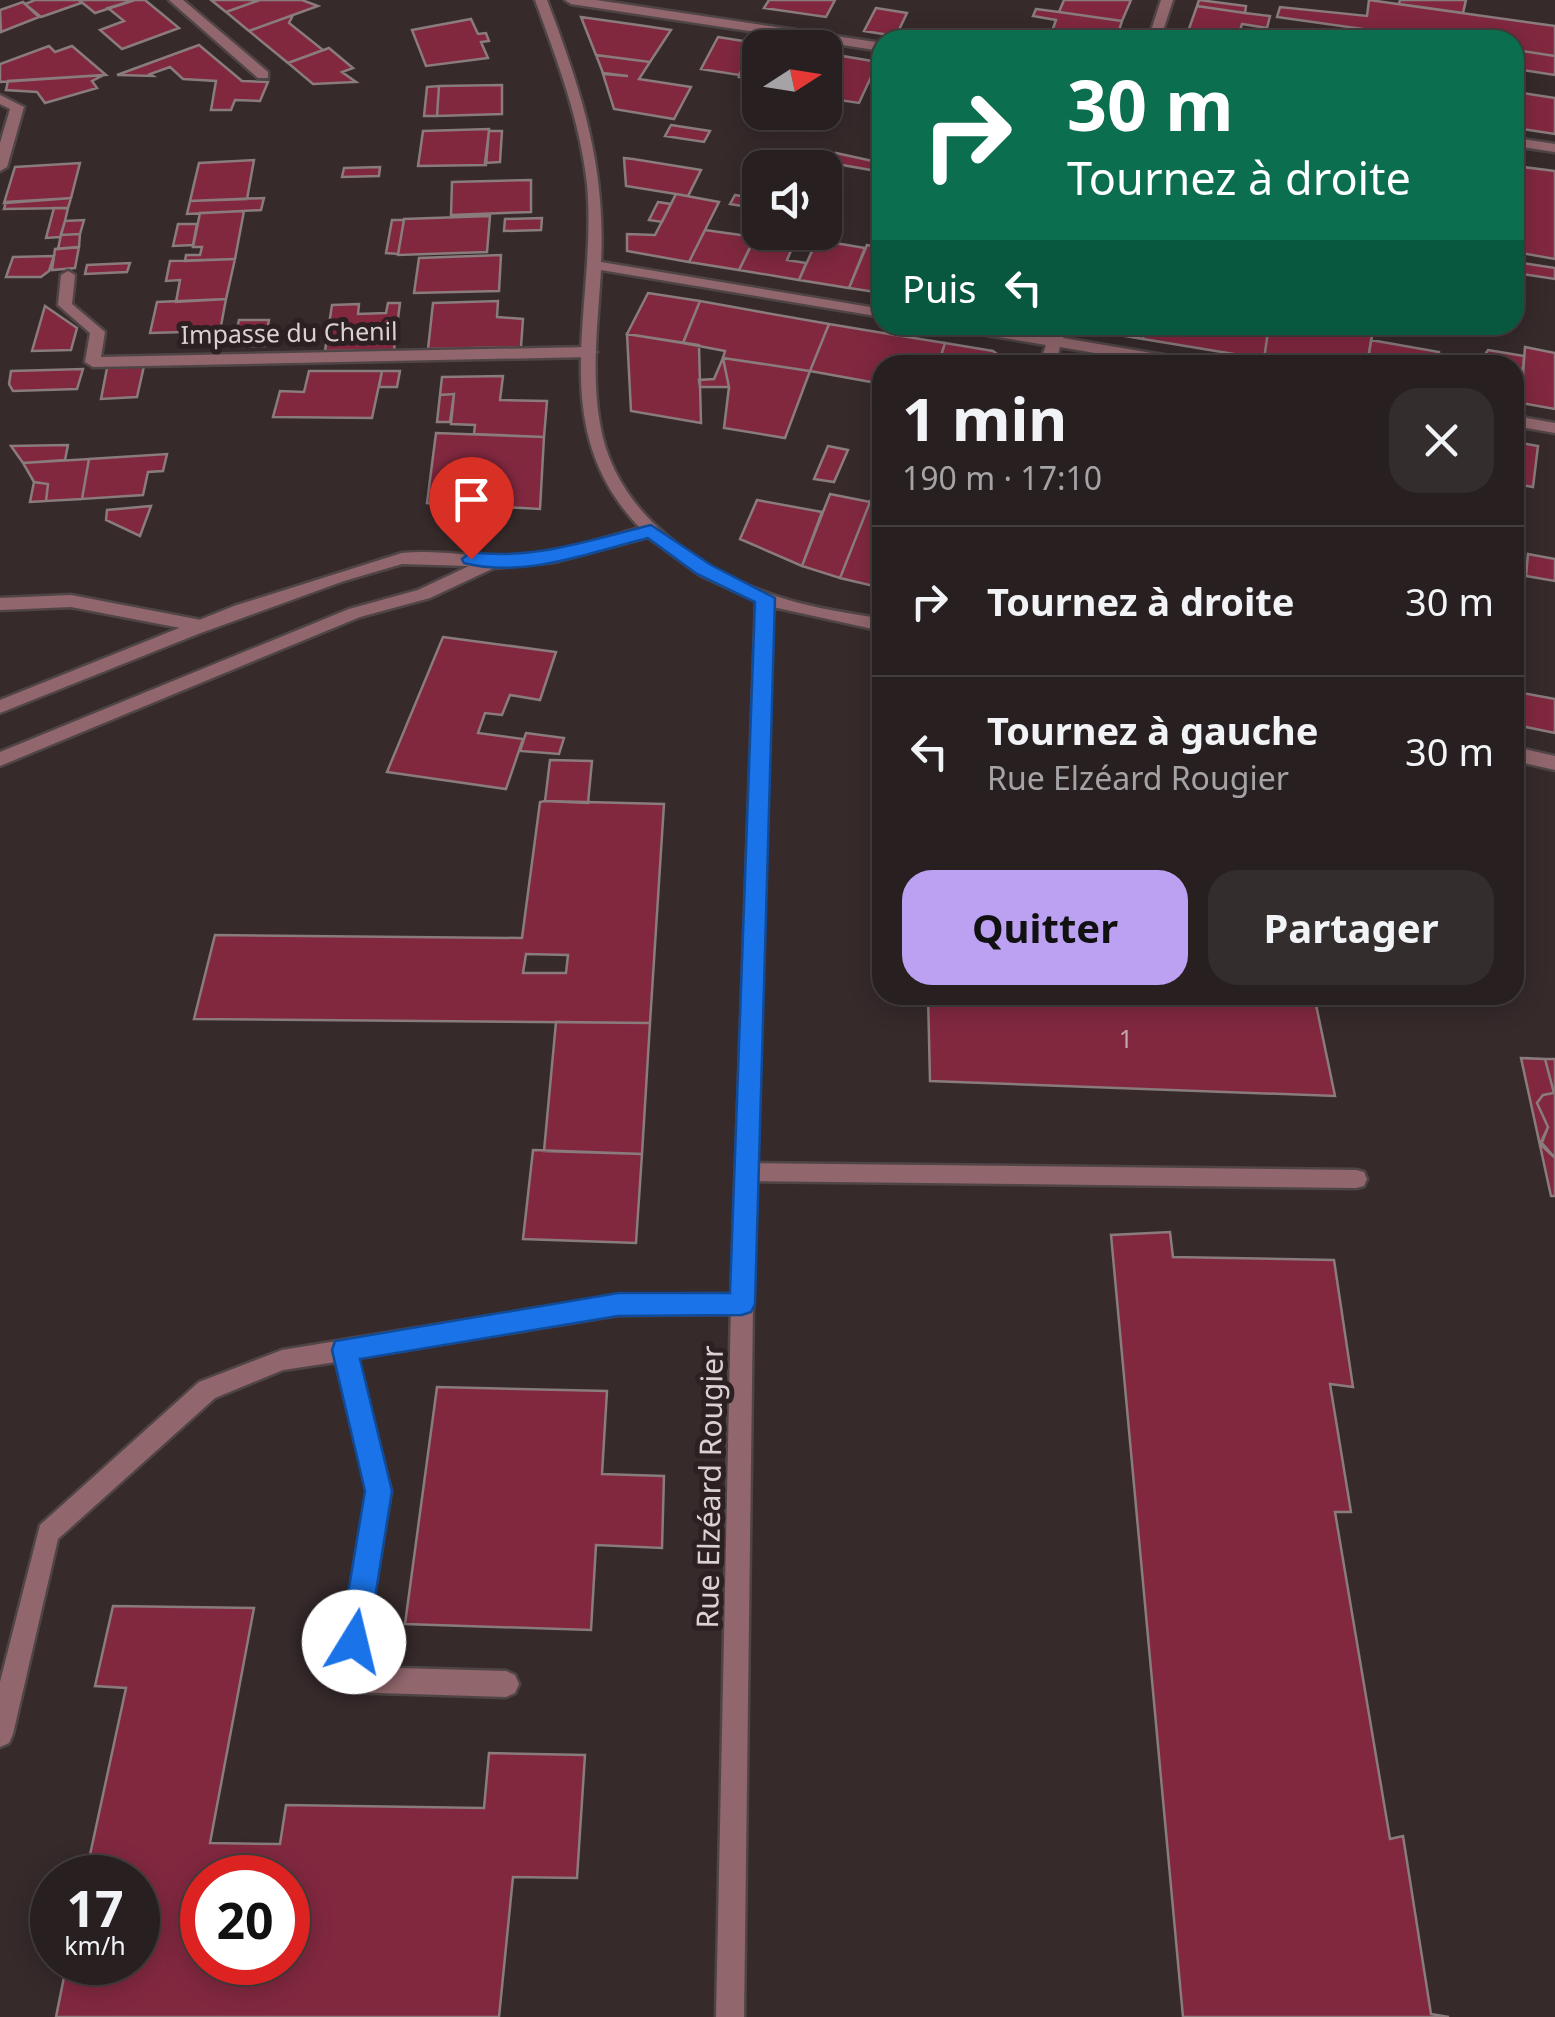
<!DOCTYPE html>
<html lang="fr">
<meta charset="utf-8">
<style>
:root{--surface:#282020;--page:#342d2d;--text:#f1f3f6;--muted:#a5a3a5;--line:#443e3e;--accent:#bca0f2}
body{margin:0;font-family:"Noto Sans",sans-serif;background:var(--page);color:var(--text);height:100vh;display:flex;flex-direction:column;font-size:38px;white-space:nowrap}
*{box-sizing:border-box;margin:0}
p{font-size:32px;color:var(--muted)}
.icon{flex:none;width:55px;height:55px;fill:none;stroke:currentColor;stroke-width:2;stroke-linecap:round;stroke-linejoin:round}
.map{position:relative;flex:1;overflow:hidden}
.side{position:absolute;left:872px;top:355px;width:652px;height:650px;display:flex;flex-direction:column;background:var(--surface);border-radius:30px;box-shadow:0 5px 25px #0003,0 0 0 2px var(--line)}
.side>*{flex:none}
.guide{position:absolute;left:872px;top:30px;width:652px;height:305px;border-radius:30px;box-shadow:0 5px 25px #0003,0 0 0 2px var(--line);background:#0b6e4f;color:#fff;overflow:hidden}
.needle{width:65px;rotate:78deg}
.controls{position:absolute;left:742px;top:30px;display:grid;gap:20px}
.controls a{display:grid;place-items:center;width:100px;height:100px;border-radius:20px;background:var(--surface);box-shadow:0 5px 25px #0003,0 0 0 2px var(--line);font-size:50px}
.speed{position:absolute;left:30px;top:1855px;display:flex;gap:20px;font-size:50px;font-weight:700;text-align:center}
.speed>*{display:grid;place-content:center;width:130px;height:130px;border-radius:50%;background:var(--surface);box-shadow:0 5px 25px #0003,0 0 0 2px var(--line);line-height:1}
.speed small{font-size:25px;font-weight:400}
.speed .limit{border:15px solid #d22;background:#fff;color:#111}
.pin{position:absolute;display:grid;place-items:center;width:85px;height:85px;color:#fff;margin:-102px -42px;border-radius:50% 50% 50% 0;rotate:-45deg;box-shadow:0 0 10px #0007}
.pin .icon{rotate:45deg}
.me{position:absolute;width:110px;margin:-55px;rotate:9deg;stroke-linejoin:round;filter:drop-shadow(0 0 8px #0008)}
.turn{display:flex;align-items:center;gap:35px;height:210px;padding:0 30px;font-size:45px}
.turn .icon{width:130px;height:130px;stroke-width:2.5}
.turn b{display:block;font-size:70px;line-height:85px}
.then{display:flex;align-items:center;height:95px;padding:0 30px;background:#0003;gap:20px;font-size:38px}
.round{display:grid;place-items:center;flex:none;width:105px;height:105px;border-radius:30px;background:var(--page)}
.headline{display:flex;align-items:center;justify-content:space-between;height:170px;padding:0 30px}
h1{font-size:60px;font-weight:700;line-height:75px}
.cta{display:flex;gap:20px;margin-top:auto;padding:20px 30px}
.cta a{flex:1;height:115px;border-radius:30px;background:var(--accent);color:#111;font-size:40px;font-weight:700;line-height:115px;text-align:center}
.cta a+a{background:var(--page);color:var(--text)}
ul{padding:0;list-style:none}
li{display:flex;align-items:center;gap:30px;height:150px;padding:0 30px;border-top:2px solid var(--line)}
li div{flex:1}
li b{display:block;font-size:38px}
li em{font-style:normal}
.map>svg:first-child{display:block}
.building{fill:#81283f;stroke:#8a7b7d;stroke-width:2.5;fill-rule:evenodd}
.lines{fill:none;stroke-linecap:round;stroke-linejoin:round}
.lane-casing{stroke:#504546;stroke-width:5}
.street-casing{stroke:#504546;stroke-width:5}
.lane{fill:#91676d;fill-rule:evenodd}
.street{fill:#91676d;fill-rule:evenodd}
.route{fill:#1a73e8;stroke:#114b97;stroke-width:2.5}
.labels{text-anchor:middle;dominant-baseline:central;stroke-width:10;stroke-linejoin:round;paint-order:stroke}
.far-street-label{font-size:25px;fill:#dad1d2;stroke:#2c2022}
.number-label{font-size:25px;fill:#c4a7ad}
.street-label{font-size:30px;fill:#dad1d2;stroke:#2c2022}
</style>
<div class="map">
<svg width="1555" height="2017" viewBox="0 0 1555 2017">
<rect width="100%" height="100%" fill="#362a2b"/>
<path class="building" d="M 35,0 L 79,0 L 81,3 L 41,17 L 25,4 Z
M 79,0 L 135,0 L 95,13 Z
M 135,0 L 145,0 L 179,28 L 122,49 L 100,30 L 124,21 L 108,8 Z
M 211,0 L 260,0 L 226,12 Z
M 260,0 L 302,0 L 318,6 L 249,31 L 226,12 Z
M 769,0 L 835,0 L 826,17 L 764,8 Z
M 1064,0 L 1131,0 L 1122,21 L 1059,12 Z
M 1199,0 L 1246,6 L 1245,13 L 1197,6 Z
M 1369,0 L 1555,26 L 1555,56 L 1515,50 L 1515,40 L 1441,40 L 1277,17 L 1280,7 L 1367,16 Z
M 1400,0 L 1466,0 L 1463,13 L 1399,4 Z
M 23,2 L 39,17 L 1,32 L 0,10 Z
M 1197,6 L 1245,13 L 1270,16 L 1267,28 L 1242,24 L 1237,40 L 1185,40 Z
M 876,8 L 907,13 L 896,36 L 864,31 Z
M 1036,9 L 1059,12 L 1122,21 L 1116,40 L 1093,40 L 1051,34 L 1056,20 L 1033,16 Z
M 293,15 L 289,23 L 323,50 L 288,63 L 249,31 Z
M 581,17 L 645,26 L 671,30 L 650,62 L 596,55 Z
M 471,19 L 478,34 L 486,33 L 489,41 L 481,42 L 488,58 L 426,66 L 412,30 Z
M 718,37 L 756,43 L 739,75 L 701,69 Z
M 756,43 L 785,48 L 760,48 L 760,80 L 739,77 Z
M 199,45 L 242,81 L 268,82 L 260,101 L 235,100 L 231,110 L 211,110 L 216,81 L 183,79 L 170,67 L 150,74 L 153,76 L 117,75 Z
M 49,46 L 55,52 L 72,46 L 106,75 L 0,82 L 0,64 Z
M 329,48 L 353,68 L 342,72 L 356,82 L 313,84 L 288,63 Z
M 1515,50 L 1555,56 L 1555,75 L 1515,69 Z
M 825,53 L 878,62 L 859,103 L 825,98 Z
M 596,55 L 650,62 L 639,79 L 691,87 L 674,119 L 614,109 L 603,74 L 628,76 L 603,73 Z
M 104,75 L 92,81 L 97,88 L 45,103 L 37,92 L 6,90 L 8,81 Z
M 502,85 L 502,114 L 437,116 L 439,86 Z
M 439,86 L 437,116 L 424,116 L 427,87 Z
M 1515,92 L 1555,98 L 1555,134 L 1515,128 Z
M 671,125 L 710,131 L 704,142 L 665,136 Z
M 489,129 L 486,165 L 418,166 L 423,131 Z
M 489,131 L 502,131 L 500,162 L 485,163 Z
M 836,153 L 882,163 L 882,172 L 831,163 Z
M 624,158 L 633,159 L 701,170 L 688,196 L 676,194 L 626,186 Z
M 1515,158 L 1523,159 L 1523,167 L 1555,171 L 1555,259 L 1515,252 L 1519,189 L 1515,189 Z
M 254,160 L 247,199 L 190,201 L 199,163 Z
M 80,163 L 71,198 L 4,203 L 15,167 Z
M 380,167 L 379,176 L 342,177 L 344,168 Z
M 531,180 L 531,212 L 451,215 L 452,182 Z
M 676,194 L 719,202 L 689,262 L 627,251 L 627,234 L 655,235 Z
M 735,195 L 760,199 L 760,228 L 755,237 L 743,235 L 754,208 L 730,204 Z
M 71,198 L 68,208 L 4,209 L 6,202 Z
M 264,198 L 261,210 L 187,214 L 190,201 Z
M 658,202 L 671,204 L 662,222 L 649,220 Z
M 54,208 L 68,208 L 65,221 L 60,237 L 46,238 Z
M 244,211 L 235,259 L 185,261 L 186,255 L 200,255 L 202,247 L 193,247 L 200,213 Z
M 490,216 L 487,252 L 398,255 L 404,219 Z
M 542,218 L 541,230 L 504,231 L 505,219 Z
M 84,220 L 80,234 L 61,235 L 65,221 Z
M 392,220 L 404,220 L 398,254 L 386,253 Z
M 178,224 L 197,224 L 193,245 L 173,246 Z
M 760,228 L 760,232 L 799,232 L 787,260 L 806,263 L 799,280 L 739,270 Z
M 705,230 L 755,237 L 739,270 L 689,262 Z
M 80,234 L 79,247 L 58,249 L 61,235 Z
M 817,240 L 865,248 L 849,288 L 799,280 Z
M 867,245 L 882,248 L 882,293 L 849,288 Z
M 79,247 L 75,268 L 52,270 L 55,249 Z
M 501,255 L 499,291 L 414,293 L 419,258 Z
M 54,256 L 49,271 L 41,277 L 6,277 L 13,257 Z
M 235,259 L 226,299 L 176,302 L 180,280 L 166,281 L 170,261 Z
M 1515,262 L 1555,268 L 1555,279 L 1515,273 Z
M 130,263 L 127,272 L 85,274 L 87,265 Z
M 648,293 L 700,301 L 683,343 L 627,334 Z
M 226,299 L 220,331 L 150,333 L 157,302 Z
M 498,301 L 497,317 L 523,319 L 521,347 L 428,349 L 433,303 Z
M 700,301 L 761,312 L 829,324 L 810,371 L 723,358 L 725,351 L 683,343 Z
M 388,303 L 400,303 L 394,350 L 325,351 L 332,305 L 359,304 L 358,314 L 386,313 Z
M 45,306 L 77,328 L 71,350 L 32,351 Z
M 239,320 L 269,320 L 264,346 L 233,346 Z
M 829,324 L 889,334 L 945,343 L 938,365 L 882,365 L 882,384 L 810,371 Z
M 1098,325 L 1146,325 L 1143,339 L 1096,331 Z
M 1146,325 L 1173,327 L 1269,325 L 1264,359 L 1143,339 Z
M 1269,325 L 1374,325 L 1367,365 L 1298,365 L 1264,359 Z
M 627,334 L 699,345 L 701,423 L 631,411 Z
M 1371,340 L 1439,352 L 1439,365 L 1367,365 Z
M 945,343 L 993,351 L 1006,361 L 1004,365 L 938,365 Z
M 1525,347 L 1555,353 L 1555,409 L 1521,403 Z
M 1488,350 L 1524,356 L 1523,369 L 1480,362 Z
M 1440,356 L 1500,365 L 1439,365 Z
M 723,358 L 729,387 L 700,387 L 699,380 L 714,379 Z
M 723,358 L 810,371 L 785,438 L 724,428 L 729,387 Z
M 144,366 L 137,397 L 101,399 L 107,368 Z
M 83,369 L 77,389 L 13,391 L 9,384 L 11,371 Z
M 309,371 L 382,371 L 372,418 L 273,417 L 280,391 L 304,392 Z
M 382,371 L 400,371 L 397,387 L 379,387 Z
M 503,376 L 500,400 L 547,401 L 544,437 L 474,434 L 475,425 L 451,424 L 454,394 L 440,395 L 442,377 Z
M 454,394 L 450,422 L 437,422 L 440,395 Z
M 436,433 L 544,437 L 540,509 L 427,503 Z
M 1515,442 L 1538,446 L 1533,487 L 1515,484 Z
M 68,445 L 65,460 L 23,463 L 11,446 Z
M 828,446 L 848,450 L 834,482 L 814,479 Z
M 167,454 L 163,471 L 148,472 L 143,495 L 82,499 L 89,459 Z
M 89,459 L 82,499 L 46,501 L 48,484 L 34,482 L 23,463 Z
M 34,482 L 48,484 L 46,501 L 30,502 Z
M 830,494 L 870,502 L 840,578 L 802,566 Z
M 872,497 L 882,499 L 882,588 L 840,578 Z
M 757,500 L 822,512 L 802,566 L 740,539 Z
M 151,506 L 140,536 L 106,520 L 107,510 Z
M 1528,554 L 1555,559 L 1555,581 L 1526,576 Z
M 443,637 L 556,652 L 540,700 L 510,695 L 502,715 L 485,713 L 478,733 L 523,739 L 506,789 L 387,772 Z
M 1517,692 L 1555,699 L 1555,733 L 1516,725 Z
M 526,733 L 564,738 L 559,754 L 520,751 Z
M 550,760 L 592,761 L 588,803 L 545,801 Z
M 545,801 L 664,804 L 650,1023 L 194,1019 L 215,935 L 522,938 L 540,802 ZM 526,954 L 568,955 L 566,973 L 523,973 Z
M 928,995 L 1314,995 L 1335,1096 L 930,1081 Z
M 556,1022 L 650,1023 L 642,1154 L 544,1151 Z
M 1521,1058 L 1545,1059 L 1554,1093 L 1543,1095 L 1537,1103 L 1548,1127 L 1541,1145 L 1555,1158 L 1555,1196 L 1551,1196 Z
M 1545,1059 L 1555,1059 L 1555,1158 L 1541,1142 L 1548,1127 L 1537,1103 L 1543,1095 L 1554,1093 Z
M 533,1150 L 642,1154 L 636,1243 L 523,1239 Z
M 1170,1232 L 1173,1257 L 1334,1260 L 1353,1387 L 1330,1384 L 1351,1512 L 1335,1512 L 1390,1839 L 1403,1836 L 1431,2014 L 1449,2017 L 1183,2017 L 1111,1235 Z
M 437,1387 L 607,1391 L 602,1474 L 664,1476 L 662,1548 L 596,1545 L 591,1630 L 405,1624 Z
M 113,1606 L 254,1608 L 210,1843 L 280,1844 L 286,1805 L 484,1808 L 489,1753 L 585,1755 L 577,1878 L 513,1877 L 499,2017 L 56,2017 L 67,1962 L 138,1962 L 138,1878 L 85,1878 L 126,1688 L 95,1686 ZM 202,1878 L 288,1878 L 288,1962 L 202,1962 Z"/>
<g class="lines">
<g class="lane-casing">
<path id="lane" d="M 0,95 L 24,107 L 7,167 L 0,171 L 0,143 L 10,109 L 0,104 Z
M 68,271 L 75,275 L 72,304 L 105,332 L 101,357 L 589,347 L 597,352 L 589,357 L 93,367 L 85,362 L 90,333 L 58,305 L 61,275 Z
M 71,595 L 201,620 L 210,626 L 201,632 L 71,607 L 0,610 L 0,598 Z
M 748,1163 L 1356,1170 L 1364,1172 L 1367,1179 L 1364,1186 L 1356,1188 L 748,1181 L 740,1179 L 737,1172 L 740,1165 Z
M 742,1294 L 750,1297 L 753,1304 L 750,1311 L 742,1314 L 618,1315 L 357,1358 L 391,1491 L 362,1667 L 506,1671 L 515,1675 L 519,1684 L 515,1693 L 506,1697 L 348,1692 L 339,1688 L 335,1679 L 367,1491 L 336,1362 L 283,1370 L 215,1398 L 58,1539 L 13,1734 L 9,1743 L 0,1747 L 0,1682 L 40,1525 L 199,1382 L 282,1350 L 618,1295 Z"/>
</g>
<g class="street-casing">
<path id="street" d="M 169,0 L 183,0 L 268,72 L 268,78 L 258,78 Z
M 535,0 L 547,0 C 581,90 606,165 601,262 L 882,309 L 882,317 L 601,270 C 598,321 591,373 600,424 C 615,515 702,573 785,599 C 817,609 850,613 882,619 L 882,631 L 773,607 L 753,1304 L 744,2017 L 716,2017 L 731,1304 L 756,601 L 700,575 L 648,537 L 554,562 L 494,568 L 430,598 L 360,617 L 0,766 L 0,752 L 349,609 L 418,590 L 469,566 L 402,564 L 344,581 L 198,634 L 0,713 L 0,700 L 234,606 L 402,553 C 439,549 474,558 511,556 C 555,554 597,540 640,528 C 542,426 598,308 587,184 C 580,120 557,60 535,0 Z
M 565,0 L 596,0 L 882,43 L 882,51 L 571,4 Z
M 1161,0 L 1173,0 L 1160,40 L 1148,40 Z
M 1515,138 L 1555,144 L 1555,152 L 1515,146 Z
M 950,325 L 984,325 L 1049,336 L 1053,325 L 1067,325 L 1063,338 L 1193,360 L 1201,365 L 1165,365 L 1060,347 L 1055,365 L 1039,365 L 1046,345 L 957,330 Z
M 1515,416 L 1555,423 L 1555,433 L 1515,426 Z
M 1515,747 L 1555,756 L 1555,770 L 1515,761 Z"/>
</g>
<use href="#lane" class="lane"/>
<use href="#street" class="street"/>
</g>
<path class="route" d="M 651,525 L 711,565 L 775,598 L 755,1304 L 751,1312 L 742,1315 L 618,1316 L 360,1359 L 392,1491 L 368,1642 L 364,1651 L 354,1656 L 344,1651 L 340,1642 L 365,1491 L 332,1350 L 335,1341 L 618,1293 L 730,1293 L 755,602 L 697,574 L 648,538 C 591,552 524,579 464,563 L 462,559 L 471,552 C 532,561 593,539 651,525 Z"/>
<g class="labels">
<g class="far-street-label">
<text transform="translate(289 332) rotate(-1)">Impasse du Chenil</text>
</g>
<g class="number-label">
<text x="1126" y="1038">1</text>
</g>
<g class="street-label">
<text transform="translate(709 1487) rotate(-89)">Rue Elzéard Rougier</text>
</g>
</g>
</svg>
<div class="controls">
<a><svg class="needle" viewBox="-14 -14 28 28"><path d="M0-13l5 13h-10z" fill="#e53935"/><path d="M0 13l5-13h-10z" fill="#a5a3a5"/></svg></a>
<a><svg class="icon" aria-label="sound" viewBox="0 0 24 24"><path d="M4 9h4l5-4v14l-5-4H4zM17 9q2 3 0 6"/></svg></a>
</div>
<div class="speed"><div>17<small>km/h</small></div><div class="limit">20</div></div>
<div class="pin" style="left:471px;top:559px;background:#d93025"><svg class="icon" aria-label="arrive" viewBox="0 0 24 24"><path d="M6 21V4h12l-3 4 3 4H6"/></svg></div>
<svg class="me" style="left:354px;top:1642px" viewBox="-20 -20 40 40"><circle r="19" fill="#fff"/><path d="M0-13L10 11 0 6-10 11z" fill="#1a73e8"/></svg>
<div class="guide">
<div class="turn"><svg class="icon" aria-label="right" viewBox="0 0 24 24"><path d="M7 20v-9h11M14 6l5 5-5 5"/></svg><div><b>30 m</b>Tournez à droite</div></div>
<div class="then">Puis<svg class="icon" aria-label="left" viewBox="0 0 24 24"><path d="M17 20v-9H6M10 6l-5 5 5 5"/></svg></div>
</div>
<section class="side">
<div class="headline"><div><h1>1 min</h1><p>190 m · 17:10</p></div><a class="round"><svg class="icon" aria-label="close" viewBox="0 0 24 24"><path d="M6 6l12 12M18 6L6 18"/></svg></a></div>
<ul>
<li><svg class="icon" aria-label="right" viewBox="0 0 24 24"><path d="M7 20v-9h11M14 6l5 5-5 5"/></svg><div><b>Tournez à droite</b></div><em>30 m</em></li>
<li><svg class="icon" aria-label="left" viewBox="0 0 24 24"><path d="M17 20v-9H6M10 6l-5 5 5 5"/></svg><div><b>Tournez à gauche</b><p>Rue Elzéard Rougier</p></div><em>30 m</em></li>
</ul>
<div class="cta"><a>Quitter</a><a>Partager</a></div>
</section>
</div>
